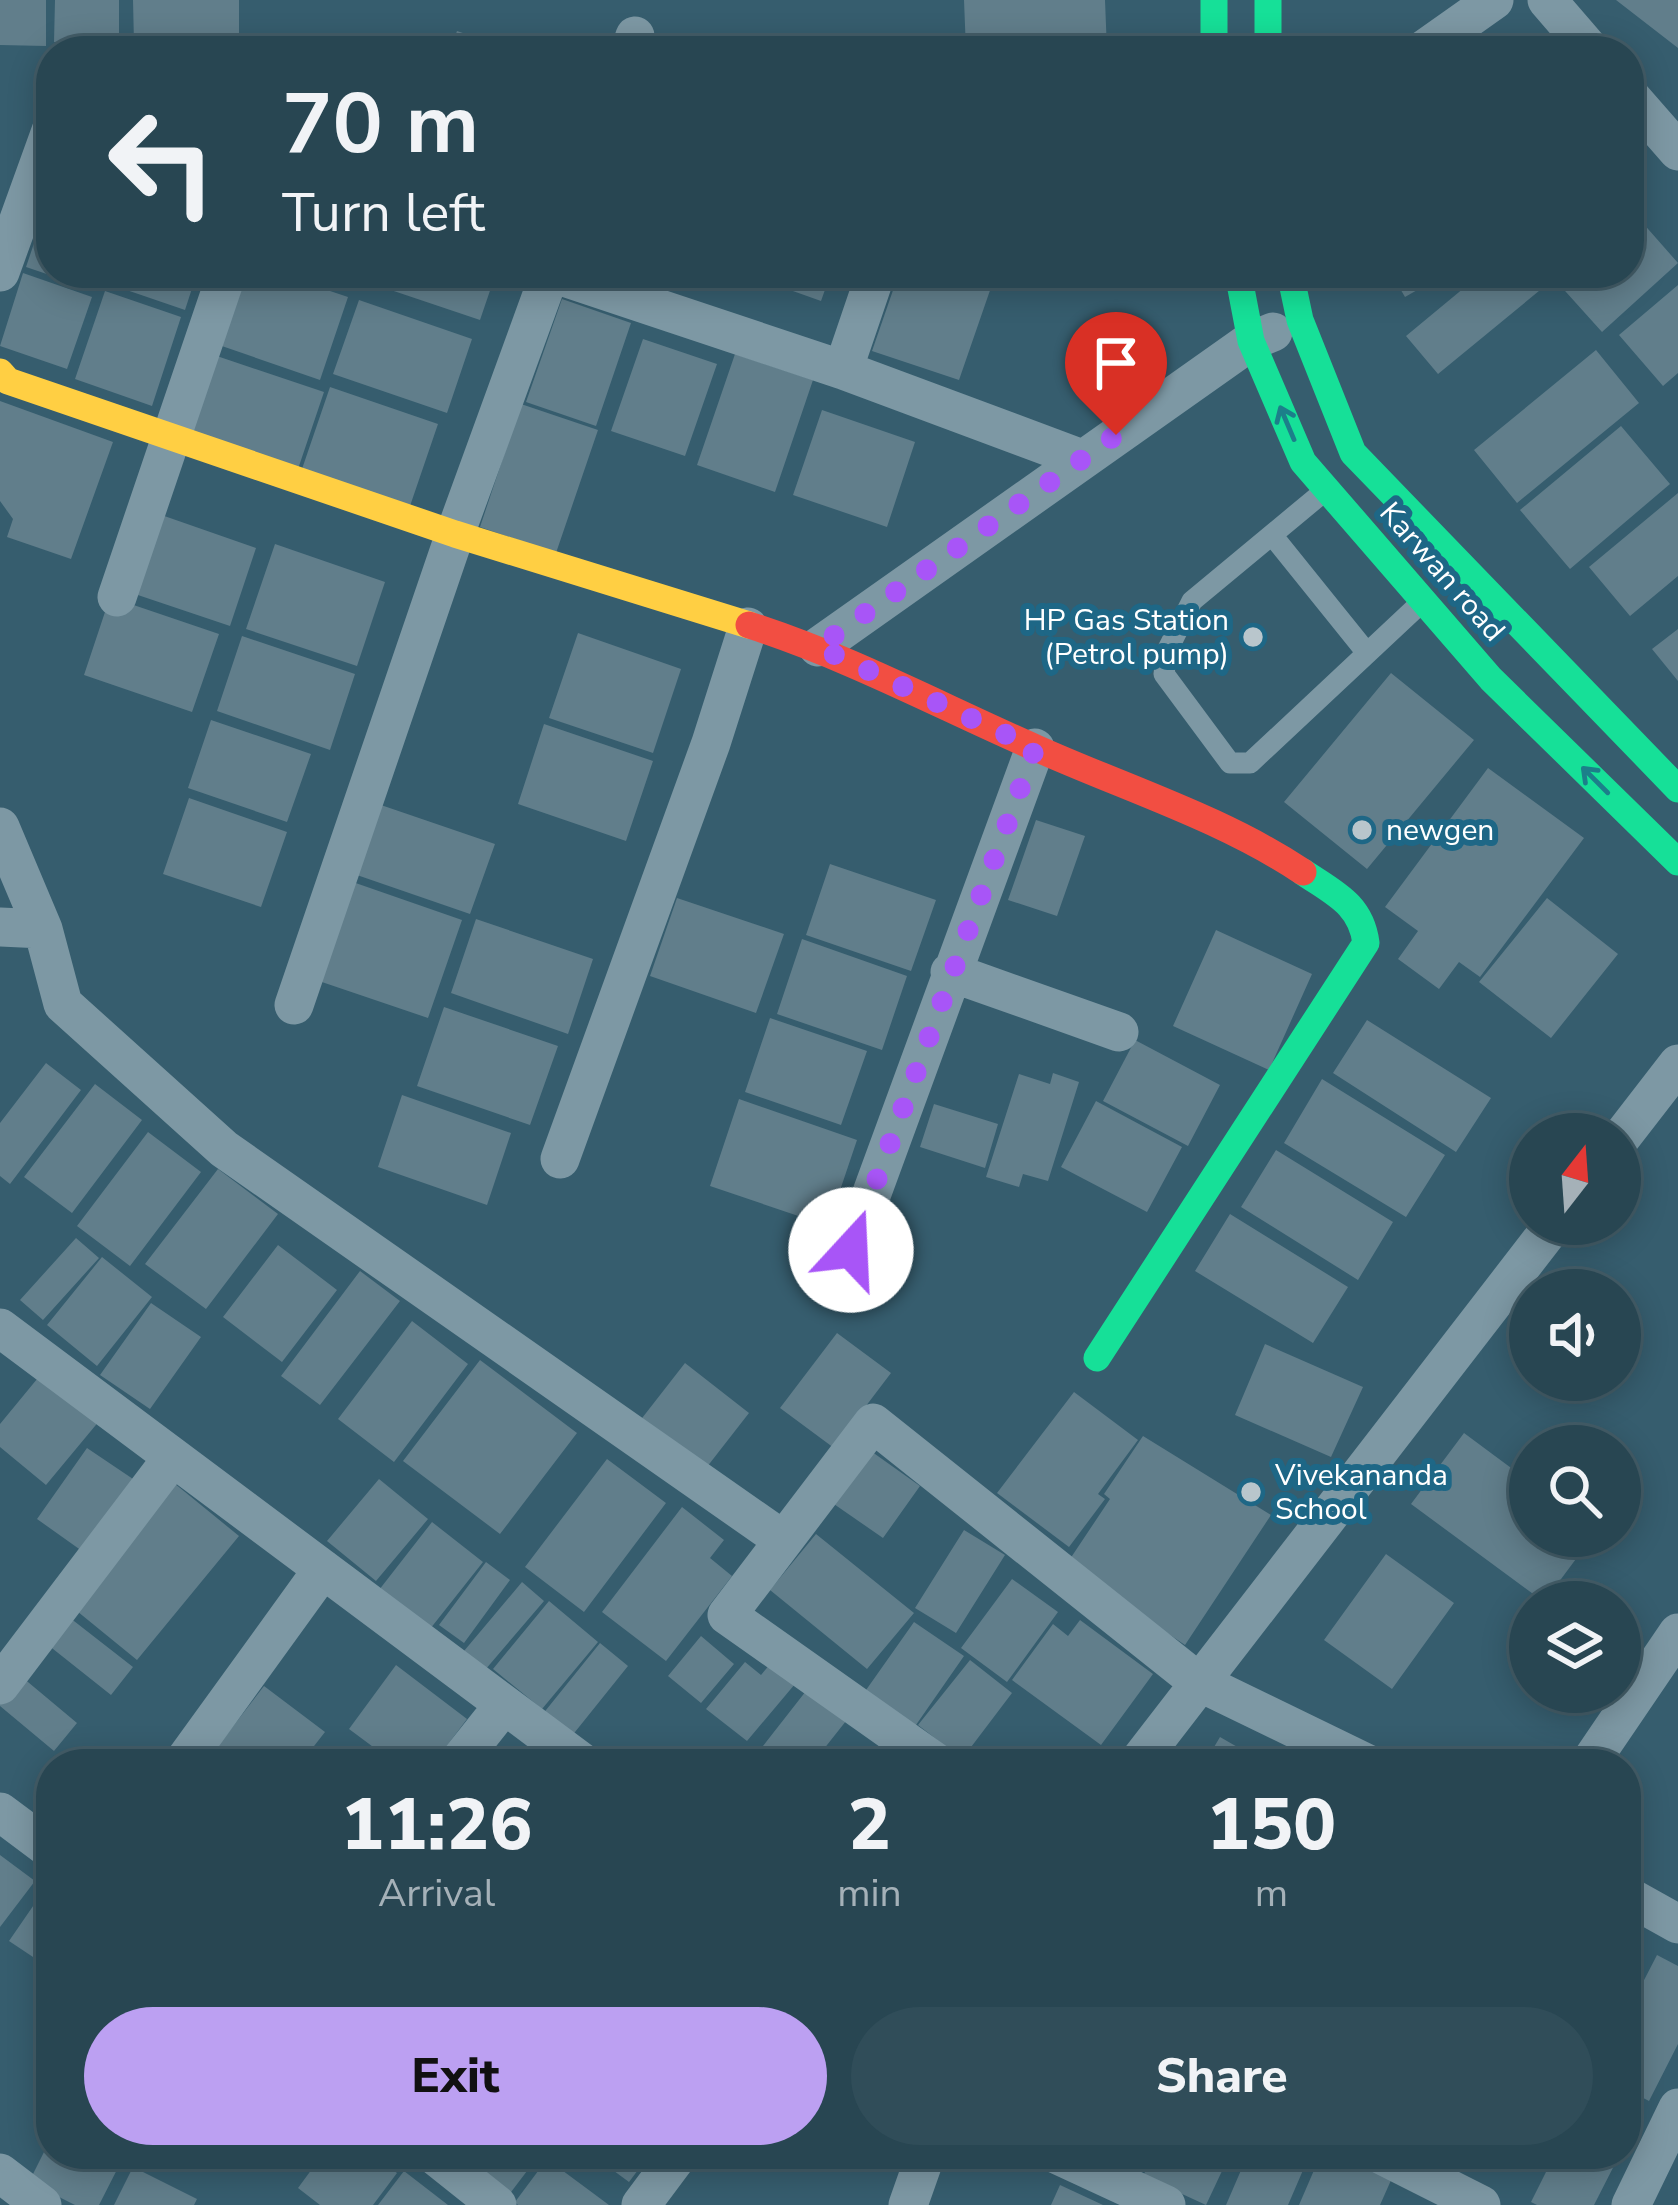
<!DOCTYPE html>
<style>
:root{--surface:#284652;--page:#304d59;--text:#f1f3f6;--muted:#a5b1b8;--line:#445e69;--accent:#bca0f2}
body{margin:0;font-family:"Nunito Sans",sans-serif;background:var(--page);color:var(--text);height:100vh;display:flex;flex-direction:column;font-size:45px;white-space:nowrap}
*{box-sizing:border-box;margin:0}
p{font-size:39px;color:var(--muted)}
.icon{flex:none;width:66px;height:66px;fill:none;stroke:currentColor;stroke-width:2;stroke-linecap:round;stroke-linejoin:round}
.map{position:relative;flex:1;overflow:hidden}
.details{position:absolute;left:36px;top:1749px;width:1605px;height:420px;display:flex;flex-direction:column;background:var(--surface);border-radius:48px;box-shadow:0 6px 30px #0003,0 0 0 3px var(--line)}
.details>*{flex:none}
.top-card{position:absolute;left:36px;top:36px;width:1608px;height:252px;border-radius:48px;box-shadow:0 6px 30px #0003,0 0 0 3px var(--line);background:#284652;color:var(--text);overflow:hidden}
.needle{width:78px;rotate:17deg}
.tools{position:absolute;left:1509px;top:1113px;display:grid;gap:24px}
.tools a{display:grid;place-items:center;width:132px;height:132px;border-radius:50%;background:var(--surface);box-shadow:0 6px 30px #0003,0 0 0 3px var(--line);font-size:60px}
.pin{position:absolute;display:grid;place-items:center;width:102px;height:102px;color:#fff;margin:-123px -51px;border-radius:50% 50% 50% 0;rotate:-45deg;box-shadow:0 0 12px #0007}
.pin .icon{rotate:45deg}
.me{position:absolute;width:132px;margin:-66px;rotate:20deg;stroke-linejoin:round;filter:drop-shadow(0 0 9px #0008)}
.turn{display:flex;align-items:center;gap:42px;height:252px;padding:0 48px;font-size:54px}
.turn .icon{width:156px;height:156px;stroke-width:2.5}
.turn b{display:block;font-size:84px;line-height:102px}
.eta{display:flex;justify-content:space-evenly;align-items:center;height:204px;text-align:center}
.eta b{font-size:72px;font-weight:800;line-height:84px}
.primary-button{display:flex;gap:24px;margin-top:auto;padding:24px 48px}
.primary-button a{flex:1;height:138px;border-radius:72px;background:var(--accent);color:#111;font-size:48px;font-weight:800;line-height:138px;text-align:center}
.primary-button a+a{background:var(--page);color:var(--text)}
.map>svg:first-child{display:block}
.building{fill:#617e8b}
.lines{fill:none;stroke-linecap:round;stroke-linejoin:round}
.lane{stroke:#7d98a4;stroke-width:21}
.street{stroke:#7d98a4;stroke-width:39}
.fast{stroke:#16e098;stroke-width:27}
.slow{stroke:#ffcf43;stroke-width:27}
.jam{stroke:#f24e42;stroke-width:27}
.oneway{stroke:#1c7f8a}
.route{stroke:#a855f7;stroke-width:21;stroke-dasharray:0 37.8}
.poi-dot{fill:#b9c6cc;stroke:#1e6786;stroke-width:4.5}
.labels{text-anchor:middle;dominant-baseline:central;stroke-width:12;stroke-linejoin:round;paint-order:stroke}
.street-label{font-size:30px;fill:#fff;stroke:#1e6786}
.poi-label{font-size:30px;fill:#fff;stroke:#1e6786;text-anchor:start}
</style>
<div class="map">
<svg width="1678" height="2205" viewBox="0 0 1678 2205">
<rect width="100%" height="100%" fill="#365d6e"/>
<path class="building" d="M 0,0 L 46,0 L 46,46 L 0,45 Z
M 55,0 L 119,0 L 119,43 L 54,42 Z
M 133,0 L 239,0 L 239,43 L 134,44 Z
M 964,0 L 1105,0 L 1107,51 L 966,51 Z
M 1616,0 L 1678,0 L 1678,48 Z
M 457,31 L 513,50 L 513,51 L 450,51 Z
M 50,196 L 51,273 L 103,273 L 97,291 L 26,267 Z
M 1634,213 L 1678,263 L 1602,332 L 1557,282 L 1567,273 L 1629,273 L 1629,217 Z
M 23,273 L 92,297 L 67,369 L 0,346 Z
M 112,273 L 197,273 L 185,310 L 109,284 Z
M 240,273 L 276,273 L 348,297 L 320,380 L 216,344 Z
M 373,273 L 496,273 L 480,320 L 370,283 Z
M 742,273 L 831,273 L 821,301 Z
M 899,273 L 996,273 L 959,380 L 872,351 Z
M 1391,273 L 1447,273 L 1405,297 Z
M 1482,273 L 1534,273 L 1545,286 L 1438,374 L 1406,336 Z
M 1678,285 L 1678,373 L 1663,386 L 1619,335 Z
M 105,291 L 181,317 L 152,406 L 75,379 Z
M 562,299 L 631,323 L 596,426 L 526,402 Z
M 359,300 L 472,339 L 447,413 L 333,374 Z
M 643,339 L 717,364 L 685,456 L 611,431 Z
M 1596,350 L 1639,403 L 1517,503 L 1474,450 Z
M 208,353 L 324,392 L 297,472 L 180,432 Z
M 735,354 L 813,380 L 775,492 L 697,465 Z
M 330,387 L 438,424 L 410,506 L 302,469 Z
M 0,401 L 113,442 L 71,559 L 7,537 L 13,519 L 0,501 Z
M 521,404 L 598,430 L 556,553 L 480,527 Z
M 822,410 L 915,442 L 887,527 L 793,495 Z
M 1621,426 L 1670,484 L 1570,569 L 1520,510 Z
M 1678,493 L 1678,576 L 1630,616 L 1589,567 Z
M 150,511 L 256,548 L 230,626 L 123,590 Z
M 275,544 L 385,582 L 357,666 L 246,629 Z
M 110,597 L 219,634 L 192,712 L 84,675 Z
M 1678,629 L 1678,681 L 1652,649 Z
M 578,633 L 681,669 L 653,753 L 549,718 Z
M 242,636 L 355,674 L 330,750 L 217,711 Z
M 1391,673 L 1474,740 L 1367,869 L 1284,802 Z
M 211,720 L 311,754 L 287,822 L 188,788 Z
M 544,724 L 653,761 L 626,841 L 518,804 Z
M 1488,768 L 1584,838 L 1480,977 L 1459,962 L 1439,989 L 1398,959 L 1418,931 L 1385,907 Z
M 189,798 L 287,832 L 261,907 L 163,874 Z
M 378,804 L 495,844 L 470,914 L 354,874 Z
M 1036,820 L 1085,836 L 1057,916 L 1008,900 Z
M 830,864 L 936,900 L 911,971 L 806,935 Z
M 347,880 L 462,920 L 428,1018 L 313,979 Z
M 677,898 L 784,934 L 756,1013 L 650,976 Z
M 1547,898 L 1618,954 L 1551,1038 L 1479,982 Z
M 476,919 L 593,959 L 568,1034 L 451,993 Z
M 1216,930 L 1312,974 L 1269,1070 L 1173,1026 Z
M 802,939 L 907,976 L 882,1050 L 777,1014 Z
M 444,1007 L 558,1046 L 530,1125 L 417,1086 Z
M 770,1018 L 867,1051 L 841,1125 L 745,1092 Z
M 1367,1020 L 1491,1098 L 1456,1152 L 1333,1073 Z
M 1135,1040 L 1220,1085 L 1188,1146 L 1103,1101 Z
M 46,1063 L 81,1090 L 10,1184 L 0,1176 L 0,1123 Z
M 1053,1073 L 1079,1082 L 1048,1181 L 1023,1174 L 1019,1187 L 986,1177 L 1019,1074 L 1050,1084 Z
M 1322,1079 L 1445,1155 L 1406,1217 L 1284,1143 Z
M 95,1084 L 142,1120 L 72,1213 L 24,1177 Z
M 402,1095 L 511,1133 L 487,1205 L 378,1167 Z
M 739,1099 L 857,1140 L 828,1226 L 710,1186 Z
M 1096,1101 L 1182,1147 L 1147,1212 L 1061,1167 Z
M 934,1104 L 998,1124 L 985,1168 L 920,1147 Z
M 148,1132 L 201,1172 L 130,1266 L 77,1226 Z
M 1276,1150 L 1393,1222 L 1358,1280 L 1241,1207 Z
M 218,1169 L 278,1214 L 206,1309 L 145,1264 Z
M 1230,1214 L 1348,1287 L 1313,1343 L 1195,1271 Z
M 76,1238 L 99,1258 L 43,1320 L 20,1300 Z
M 278,1245 L 337,1290 L 282,1362 L 223,1317 Z
M 102,1257 L 152,1297 L 97,1366 L 47,1325 Z
M 360,1271 L 400,1301 L 320,1405 L 281,1376 Z
M 151,1303 L 201,1337 L 150,1409 L 100,1375 Z
M 412,1321 L 468,1364 L 394,1462 L 338,1419 Z
M 837,1333 L 891,1373 L 834,1448 L 780,1408 Z
M 1265,1344 L 1363,1387 L 1331,1457 L 1235,1415 Z
M 480,1360 L 577,1433 L 500,1534 L 403,1461 Z
M 685,1363 L 749,1413 L 703,1472 L 639,1422 Z
M 42,1373 L 100,1420 L 46,1485 L 0,1447 L 0,1424 Z
M 1074,1392 L 1138,1440 L 1098,1494 L 1105,1499 L 1069,1547 L 997,1493 Z
M 1464,1433 L 1530,1482 L 1530,1536 L 1593,1536 L 1544,1602 L 1411,1504 Z
M 1143,1436 L 1271,1515 L 1185,1645 L 1066,1565 L 1110,1499 L 1104,1494 Z
M 87,1448 L 133,1479 L 82,1551 L 37,1519 Z
M 868,1449 L 920,1486 L 883,1538 L 831,1502 Z
M 607,1459 L 666,1503 L 584,1612 L 525,1567 Z
M 379,1479 L 428,1519 L 376,1581 L 327,1541 Z
M 174,1483 L 239,1536 L 137,1660 L 72,1607 Z
M 682,1507 L 724,1540 L 710,1558 L 732,1576 L 666,1661 L 602,1612 Z
M 432,1522 L 483,1562 L 430,1629 L 379,1590 Z
M 964,1530 L 1005,1555 L 956,1633 L 915,1608 Z
M 816,1534 L 914,1613 L 867,1669 L 770,1590 Z
M 1386,1554 L 1454,1603 L 1392,1689 L 1324,1640 Z
M 486,1562 L 510,1580 L 464,1643 L 439,1625 Z
M 1012,1579 L 1058,1612 L 1007,1682 L 961,1648 Z
M 522,1582 L 544,1601 L 485,1670 L 464,1651 Z
M 549,1601 L 598,1642 L 542,1709 L 493,1669 Z
M 65,1614 L 133,1667 L 111,1695 L 43,1641 Z
M 1080,1620 L 1153,1674 L 1101,1745 L 1012,1680 L 1053,1624 L 1068,1636 Z
M 914,1622 L 964,1656 L 909,1735 L 859,1700 Z
M 701,1636 L 734,1664 L 701,1703 L 668,1676 Z
M 600,1643 L 628,1666 L 571,1737 L 542,1715 Z
M 970,1660 L 1012,1693 L 962,1759 L 918,1725 Z
M 745,1662 L 761,1675 L 771,1663 L 795,1684 L 747,1741 L 706,1709 Z
M 396,1665 L 467,1719 L 433,1764 L 396,1764 L 349,1729 Z
M 16,1672 L 77,1723 L 54,1751 L 0,1706 L 0,1692 Z
M 264,1686 L 325,1732 L 300,1764 L 204,1764 Z
M 806,1691 L 846,1721 L 812,1764 L 768,1764 L 756,1755 Z
M 1220,1737 L 1267,1764 L 1204,1764 Z
M 0,1855 L 35,1881 L 0,1927 Z
M 51,1880 L 51,1969 L 9,1941 Z
M 1657,1955 L 1678,1966 L 1678,2044 L 1649,2101 L 1626,2089 L 1626,2015 Z
M 1626,2105 L 1641,2112 L 1626,2142 Z
M 51,2138 L 51,2154 L 125,2154 L 99,2205 L 75,2205 L 29,2182 Z
M 323,2154 L 372,2154 L 397,2173 L 373,2205 L 320,2205 L 298,2188 Z
M 452,2154 L 540,2154 L 508,2196 Z
M 591,2154 L 650,2154 L 629,2182 Z
M 1154,2154 L 1230,2154 L 1206,2205 L 1143,2176 Z
M 1248,2154 L 1310,2154 L 1288,2205 L 1226,2205 Z
M 1321,2154 L 1335,2154 L 1392,2178 L 1380,2205 L 1299,2205 Z
M 1555,2154 L 1620,2154 L 1594,2205 L 1537,2205 L 1531,2202 Z
M 547,2159 L 609,2205 L 518,2205 L 515,2202 Z
M 133,2167 L 197,2199 L 194,2205 L 114,2205 Z
M 404,2171 L 448,2205 L 378,2205 Z
M 1060,2185 L 1103,2205 L 1051,2205 Z"/>
<g class="lines">
<path class="lane" d="M 1327,489 L 1192,601 L 1167,651 L 1164,674 L 1230,763 L 1250,763 L 1423,601
M 1272,535 L 1367,653"/>
<path class="street" d="M 1547,0 L 1591,51
M 630,51 L 635,36
M 1422,51 L 1494,0
M 1629,95 L 1678,151
M 0,272 L 51,131
M 552,273 L 843,370 L 876,273
M 843,370 L 1082,459
M 117,597 L 227,273
M 818,647 L 1251,341 L 1273,332
M 0,827 L 43,929 L 63,1004 L 224,1149 L 783,1540
M 0,927 L 43,929
M 950,972 L 1119,1032
M 294,1005 L 455,534 L 550,273
M 1620,1139 L 1678,1064
M 560,1159 L 711,743 L 748,627
M 851,1250 L 1035,748
M 0,1328 L 584,1764
M 0,1685 L 173,1457
M 182,1764 L 323,1569
M 457,1764 L 504,1705
M 938,1764 L 727,1615 L 873,1423 L 1197,1681 L 1368,1764
M 1137,1764 L 1554,1224
M 1589,1764 L 1678,1633
M 0,1812 L 51,1850
M 1626,1895 L 1678,1924
M 433,2154 L 497,2205
M 1056,2154 L 1166,2205
M 1380,2154 L 1481,2205
M 0,2173 L 42,2205
M 641,2205 L 679,2154
M 908,2205 L 926,2154
M 1631,2205 L 1678,2108"/>
<path class="fast" d="M 1214,0 L 1214,51
M 1268,0 L 1268,51
M 1238,273 L 1251,341 L 1303,462 L 1491,679 L 1678,862
M 1290,273 L 1300,320 L 1353,453 L 1678,789
M 1097,1358 L 1366,943 C 1361,904 1334,893 1303,872"/>
<path class="slow" d="M 0,372 L 8,381 L 455,534 L 749,625"/>
<path class="jam" d="M 749,625 C 849,657 940,706 1036,748 C 1125,788 1222,818 1303,872"/>
</g>
<defs><path id="oneway-shaft" d="M-6 0H5M1.5-3L5.5 0L1.5 3" fill="none" stroke-width="1.6" stroke-linecap="round" stroke-linejoin="round" transform="scale(3)"/></defs>
<g class="oneway">
<use href="#oneway-shaft" transform="translate(1287 423) rotate(-113)"/>
<use href="#oneway-shaft" transform="translate(1595 780) rotate(-135)"/>
</g>
<g class="lines">
<path class="route" d="M 851,1250 L 1035,748 L 818,647 L 1116,435"/>
</g>
<g class="poi-dot">
<circle cx="1253" cy="637" r="12"/>
<circle cx="1362" cy="830" r="12"/>
<circle cx="1251" cy="1492" r="12"/>
</g>
<g class="labels">
<g class="street-label">
<text transform="translate(1442 572) rotate(49)">Karwan road</text>
</g>
<g class="poi-label">
<text x="1229" y="620" text-anchor="end">HP Gas Station<tspan x="1229" dy="34">(Petrol pump)</tspan></text>
<text x="1386" y="830">newgen</text>
<text x="1275" y="1475">Vivekananda<tspan x="1275" dy="34">School</tspan></text>
</g>
</g>
</svg>
<div class="tools">
<a><svg class="needle" viewBox="-14 -14 28 28"><path d="M0-13l5 13h-10z" fill="#e53935"/><path d="M0 13l5-13h-10z" fill="#a5b1b8"/></svg></a>
<a><svg class="icon" aria-label="sound" viewBox="0 0 24 24"><path d="M4 9h4l5-4v14l-5-4H4zM17 9q2 3 0 6"/></svg></a>
<a><svg class="icon" aria-label="search" viewBox="0 0 24 24"><circle cx="10" cy="10" r="6"/><path d="M15 15l6 6"/></svg></a>
<a><svg class="icon" aria-label="layers" viewBox="0 0 24 24"><path d="M12 4l9 5-9 5-9-5zM3 14l9 5 9-5"/></svg></a>
</div>
<div class="pin" style="left:1116px;top:435px;background:#d93025"><svg class="icon" aria-label="arrive" viewBox="0 0 24 24"><path d="M6 21V4h12l-3 4 3 4H6"/></svg></div>
<svg class="me" style="left:851px;top:1250px" viewBox="-20 -20 40 40"><circle r="19" fill="#fff"/><path d="M0-13L10 11 0 6-10 11z" fill="#a855f7"/></svg>
<div class="top-card">
<div class="turn"><svg class="icon" aria-label="left" viewBox="0 0 24 24"><path d="M17 20v-9H6M10 6l-5 5 5 5"/></svg><div><b>70 m</b>Turn left</div></div>
</div>
<section class="details">
<div class="eta">
<div><b>11:26</b><p>Arrival</p></div>
<div><b>2</b><p>min</p></div>
<div><b>150</b><p>m</p></div>
</div>
<div class="primary-button"><a>Exit</a><a>Share</a></div>
</section>
</div>
